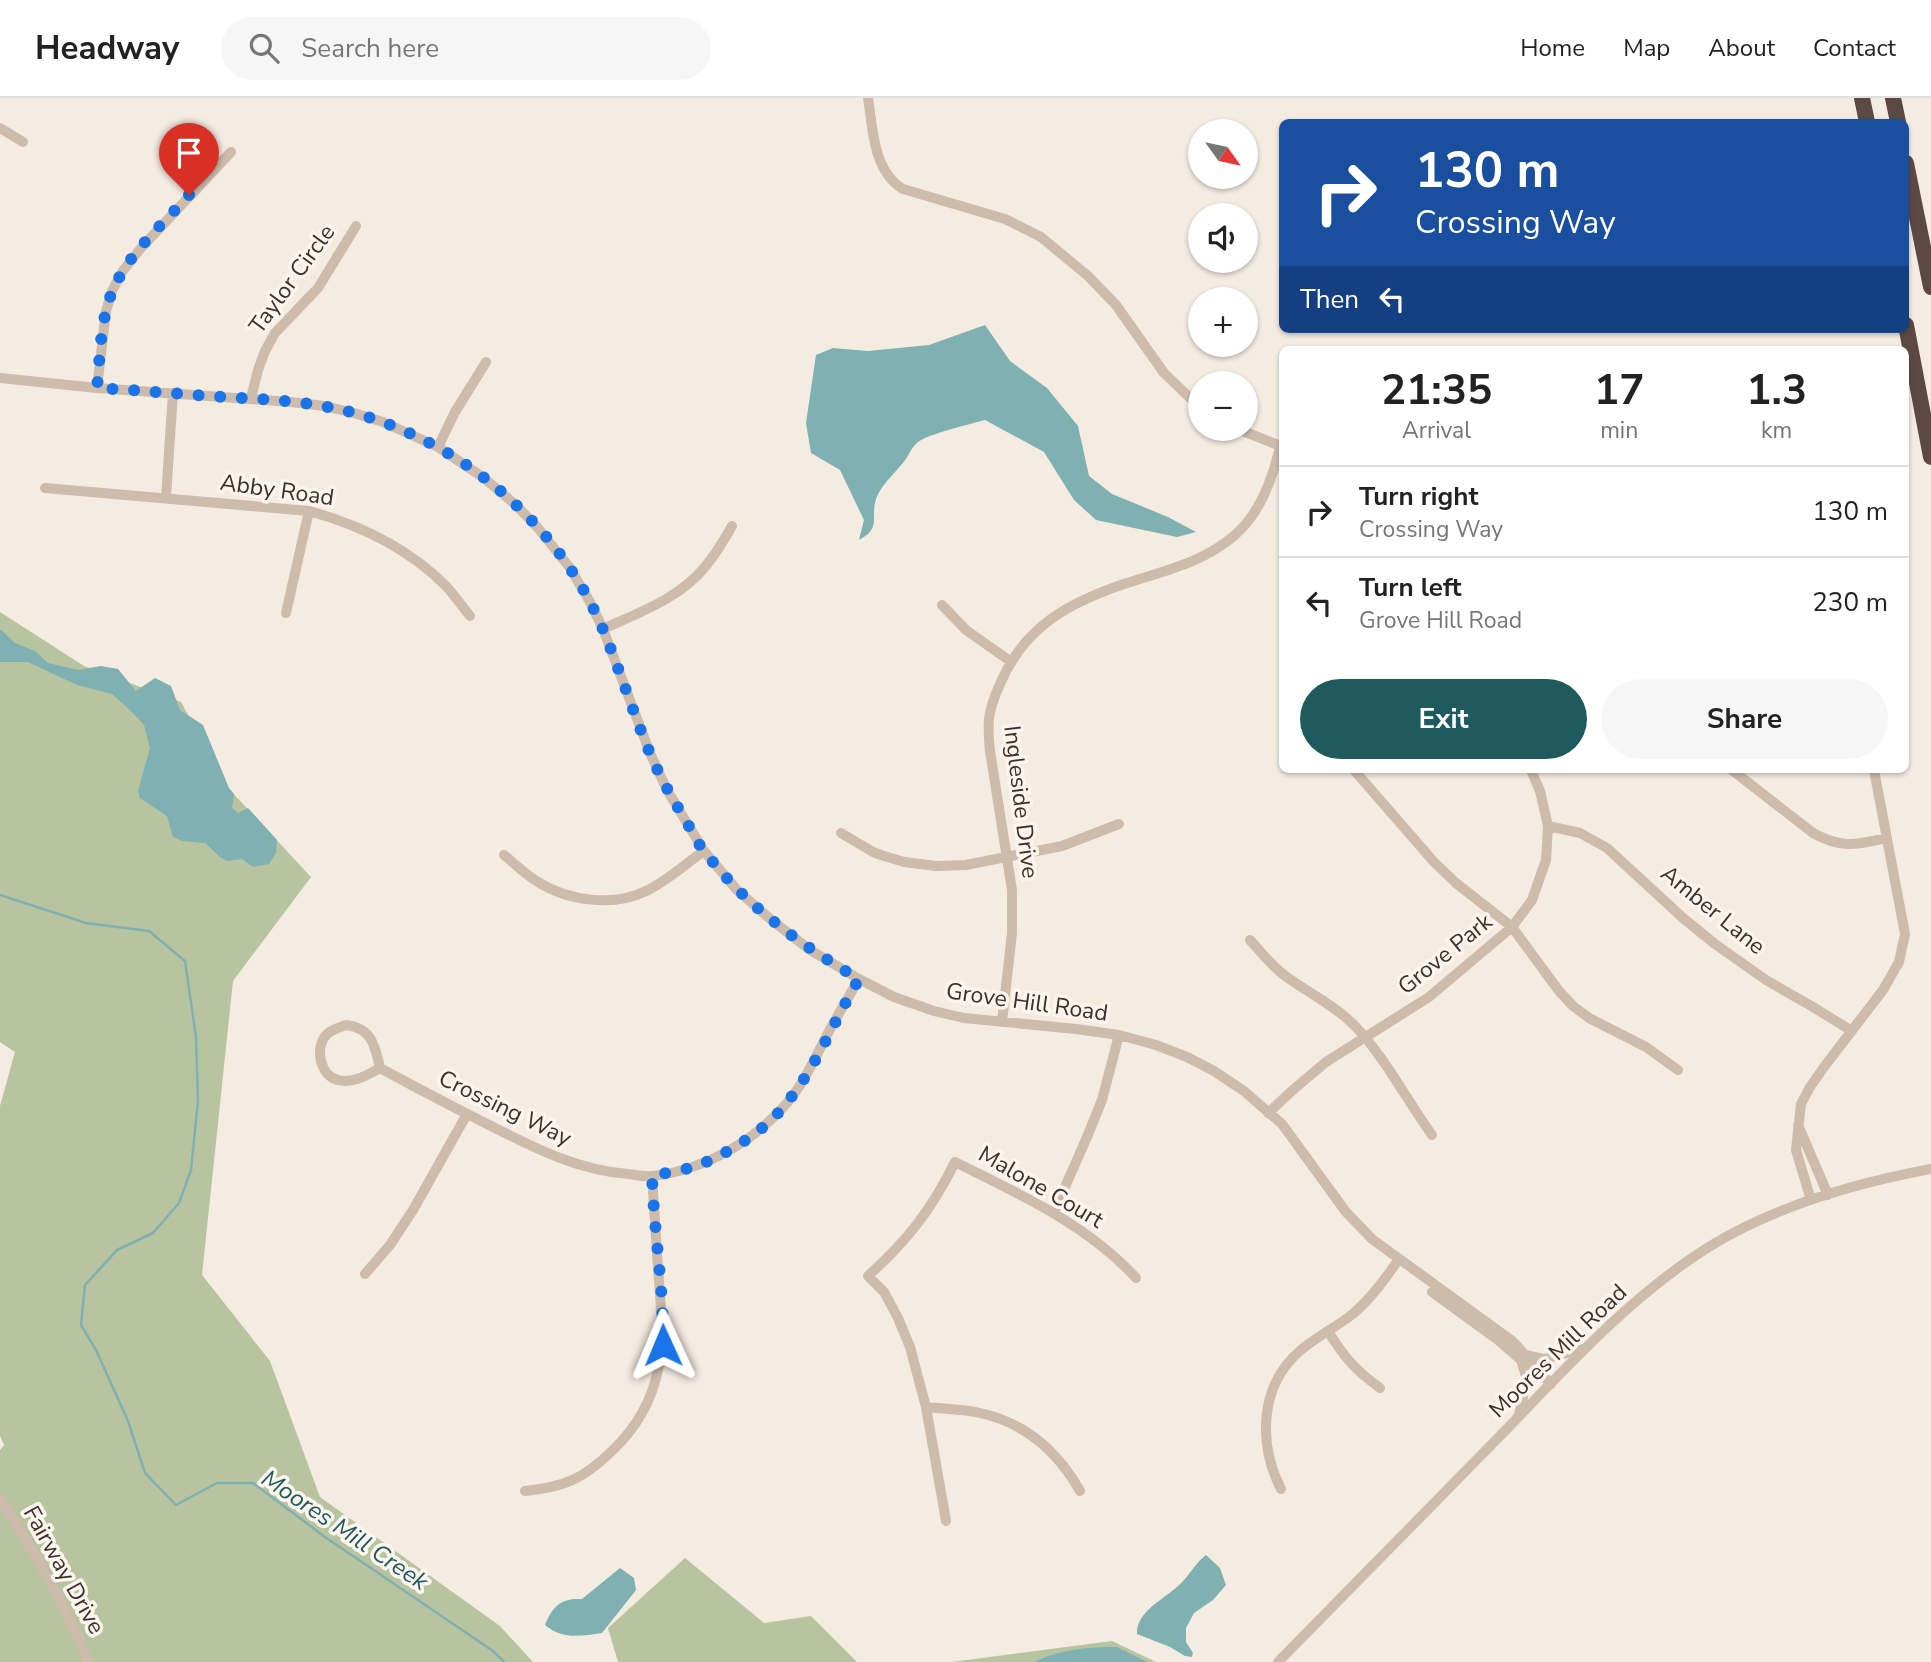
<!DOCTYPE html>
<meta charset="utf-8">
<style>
:root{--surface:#fff;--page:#f6f6f6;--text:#222;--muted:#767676;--line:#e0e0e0;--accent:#1f5a5e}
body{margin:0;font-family:"Nunito Sans",sans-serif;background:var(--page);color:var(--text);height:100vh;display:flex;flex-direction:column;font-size:26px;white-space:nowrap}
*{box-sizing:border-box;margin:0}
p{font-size:23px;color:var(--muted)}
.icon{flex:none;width:38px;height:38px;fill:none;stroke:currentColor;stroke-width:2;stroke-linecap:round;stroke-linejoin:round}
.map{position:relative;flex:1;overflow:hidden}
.details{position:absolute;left:1279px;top:248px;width:630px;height:427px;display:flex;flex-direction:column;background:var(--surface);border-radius:10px;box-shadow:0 2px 5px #0004}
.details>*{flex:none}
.hud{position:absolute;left:1279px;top:21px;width:630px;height:214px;border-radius:10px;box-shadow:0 2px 5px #0004;background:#1a4fa0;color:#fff;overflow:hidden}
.needle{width:46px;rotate:123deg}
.tools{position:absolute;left:1188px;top:21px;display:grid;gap:14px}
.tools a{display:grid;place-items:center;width:70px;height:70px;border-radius:50%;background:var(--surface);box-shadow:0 2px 5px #0004;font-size:35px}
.pin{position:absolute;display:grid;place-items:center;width:60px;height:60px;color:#fff;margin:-72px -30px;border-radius:50% 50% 50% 0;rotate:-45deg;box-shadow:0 0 7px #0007}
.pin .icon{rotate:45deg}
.me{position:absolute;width:77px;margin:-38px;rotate:359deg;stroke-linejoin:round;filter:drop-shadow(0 0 5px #0008)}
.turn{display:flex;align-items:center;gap:24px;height:147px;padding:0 21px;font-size:32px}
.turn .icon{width:91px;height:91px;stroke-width:2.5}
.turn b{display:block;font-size:49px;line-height:60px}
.then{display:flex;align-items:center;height:66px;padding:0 21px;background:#0003;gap:14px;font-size:26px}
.eta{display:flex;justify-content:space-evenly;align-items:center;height:119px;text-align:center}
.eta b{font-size:42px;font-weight:700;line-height:49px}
.button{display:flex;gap:14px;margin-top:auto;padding:14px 21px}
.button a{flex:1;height:80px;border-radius:42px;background:var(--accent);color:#fff;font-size:28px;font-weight:700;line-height:80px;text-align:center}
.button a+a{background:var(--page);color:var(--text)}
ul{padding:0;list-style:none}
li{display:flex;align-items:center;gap:21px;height:91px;padding:0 21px;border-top:2px solid var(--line)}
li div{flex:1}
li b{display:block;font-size:26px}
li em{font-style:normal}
header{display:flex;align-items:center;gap:42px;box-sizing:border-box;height:98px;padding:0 35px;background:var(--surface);border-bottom:2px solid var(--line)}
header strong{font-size:33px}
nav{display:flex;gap:38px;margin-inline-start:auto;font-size:24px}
.search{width:490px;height:63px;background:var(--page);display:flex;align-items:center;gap:18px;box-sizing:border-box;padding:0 24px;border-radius:38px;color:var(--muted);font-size:26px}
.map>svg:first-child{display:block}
.green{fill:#b8c4a0}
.water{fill:#7fb0b2}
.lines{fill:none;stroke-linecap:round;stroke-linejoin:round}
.stream{stroke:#7fb0b2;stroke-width:2.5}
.minor{stroke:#cdbbac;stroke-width:10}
.highway{stroke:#5c4a42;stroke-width:16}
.route{stroke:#1a73e8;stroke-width:12;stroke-dasharray:0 21.6}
.labels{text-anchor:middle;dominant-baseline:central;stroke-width:7;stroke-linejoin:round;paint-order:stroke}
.street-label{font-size:23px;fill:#3b302b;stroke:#fbf5ee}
.water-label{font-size:24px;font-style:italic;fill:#1f5a5e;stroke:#fbf5ee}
</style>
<header>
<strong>Headway</strong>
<div class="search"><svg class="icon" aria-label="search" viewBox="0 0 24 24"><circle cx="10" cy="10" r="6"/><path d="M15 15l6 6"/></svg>Search here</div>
<nav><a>Home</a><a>Map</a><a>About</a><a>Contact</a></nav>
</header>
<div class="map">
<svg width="1931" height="1564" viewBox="0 0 1931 1564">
<rect width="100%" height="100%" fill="#f4ebe1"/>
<path class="green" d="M 0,514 L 84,568 L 181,604 L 229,691 L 311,779 L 233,883 L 202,1177 L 270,1263 L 320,1399 L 500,1528 L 533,1564 L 0,1564 L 0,1352 L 4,1347 L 0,1338 L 0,1008 L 15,954 L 0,944 Z
M 685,1460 L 764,1525 L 811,1518 L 857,1564 L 618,1564 L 608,1530 Z
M 1112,1543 L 1156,1564 L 952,1564 Z"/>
<path class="water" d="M 985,227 L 1010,263 L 1047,290 L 1078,328 L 1089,378 L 1112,396 L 1168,419 L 1196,434 L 1177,439 L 1096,422 L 1074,402 L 1044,354 L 985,322 C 971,326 928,336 918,344 C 911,349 908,360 902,366 C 893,377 881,387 876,401 C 870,420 882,430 859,442 L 864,422 L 840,372 L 811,355 L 806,325 L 816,257 L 833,250 L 868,253 L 929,247 Z
M 0,531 L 15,545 L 35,553 L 48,565 L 78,572 L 101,568 L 118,571 L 136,593 L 155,580 L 171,588 L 180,612 L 203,627 L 229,690 L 234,696 L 232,710 L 238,715 L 248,710 L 277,742 L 276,755 L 269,766 L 253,769 L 242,761 L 227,763 L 220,759 L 205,745 L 182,743 L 173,739 L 167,718 L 140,700 L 138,693 L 150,650 L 144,627 L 132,614 L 112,596 L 77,587 L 28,564 L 0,564 Z
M 1206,1457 L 1220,1470 L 1226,1487 L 1213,1502 L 1194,1515 L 1186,1530 L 1186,1544 L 1193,1555 L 1192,1559 L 1185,1558 L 1170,1549 L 1137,1536 C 1136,1511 1170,1499 1184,1482 C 1192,1473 1197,1464 1206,1457 Z
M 620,1470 L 634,1480 L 636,1492 L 602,1535 C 581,1538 562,1542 545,1527 C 553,1507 562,1500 582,1501 Z
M 1117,1549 L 1147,1564 L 1034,1564 C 1060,1551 1089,1549 1117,1549 Z"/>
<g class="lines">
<path class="stream" d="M 0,797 L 86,825 L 149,833 L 185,863 L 196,939 L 198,1002 L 191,1072 L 179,1105 L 153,1135 L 117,1152 L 85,1187 L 81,1227 L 96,1252 L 128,1323 L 145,1375 L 176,1407 L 217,1385 L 253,1385 L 325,1439 L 493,1553 L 504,1564"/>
<path class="minor" d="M 868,0 C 873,31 873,73 903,91 L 1005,121 L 1041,139 L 1088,178 L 1116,207 L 1164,275 L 1188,298 L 1200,308
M 0,30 L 23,44
M 0,280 L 97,290 L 291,304 L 324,308 L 354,315 L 383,324 L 438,349 L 484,380 L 517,408 L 538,430 L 570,470 L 590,504 L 603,531 L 650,655 L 667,692 L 704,753 L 737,792 L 769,820 L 810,852 L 859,881 L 894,899 L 934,913 L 964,920 L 1076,931 L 1119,937 L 1156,947 L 1187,959 L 1214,973 L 1244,993 L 1282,1026 L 1346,1114 L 1372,1141 L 1511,1242 C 1526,1256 1536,1272 1551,1286
M 97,290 L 106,213 L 112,193 L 122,174 L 141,150 L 231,54
M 251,300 L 258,272 L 265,253 L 275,235 L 318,190 L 356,128
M 1238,331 L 1283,349
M 438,349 L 455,314 L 486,264
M 45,390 L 309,413 C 360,427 408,450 446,488 C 454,497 462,508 470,518
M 166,399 L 173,295
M 942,507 L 966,532 L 1010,563
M 286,515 L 309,413
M 603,531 C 638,515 680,500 705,469 C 715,457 724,442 732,428
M 1354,672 L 1434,764 L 1456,785 L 1512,829 L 1559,893 L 1573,908 L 1589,920 L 1646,949 L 1678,972
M 1732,672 L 1813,735 C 1842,751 1856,747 1887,740
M 1548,728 L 1580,735 L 1607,750 L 1683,820 L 1715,846 L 1766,882 L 1813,909 L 1852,933
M 841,735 L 873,754 L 884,758 L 904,764 L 936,768 L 966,767 L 1062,748 L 1119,726
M 504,757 C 515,766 526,777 538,784 C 568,803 614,809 646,793 C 667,783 685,766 704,753
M 1250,842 C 1261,854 1271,867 1284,877 C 1307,894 1333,906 1354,927 C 1385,959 1406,1001 1432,1037
M 1002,924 L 1012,835 L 1012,792 L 990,653 C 989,643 988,632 989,621 C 990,609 995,597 1000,586 C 1024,529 1068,505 1124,486 C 1163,473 1203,465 1235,437 C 1261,414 1272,381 1280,349
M 346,927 C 372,930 375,948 380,970 C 367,977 353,986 338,982 C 320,978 314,949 327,936 C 332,932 340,929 346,927 Z
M 380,970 C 417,990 455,1010 493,1029 C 537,1051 578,1072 628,1076 C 636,1077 646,1079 654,1078 C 706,1071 753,1044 787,1005 C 804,985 815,960 827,937 C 837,918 848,900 859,881
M 1268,1015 L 1294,991 L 1326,964 L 1429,899 L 1512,829 L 1532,802 L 1546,762 L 1548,728 L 1540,693 L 1531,672
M 1798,1027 L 1828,1097
M 1811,1102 L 1796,1052 L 1801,1006 L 1810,989 L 1824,969 L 1883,892 L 1899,864 L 1905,836 L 1874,672
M 1054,1114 L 1087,1039 L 1102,1002 L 1119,937
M 365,1176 L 390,1147 L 413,1112 L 467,1016
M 1432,1194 L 1498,1242 L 1521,1262 L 1531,1266
M 1328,1233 C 1344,1259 1355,1272 1380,1290
M 1527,1257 L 1544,1261 L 1586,1250
M 926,1309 C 944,1311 963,1311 980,1315 C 1026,1325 1058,1354 1080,1393
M 1519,1317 L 1527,1281 L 1521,1262
M 1281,1391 C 1258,1346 1259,1287 1301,1252 C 1317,1238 1337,1229 1354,1215 C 1372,1199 1385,1181 1399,1161
M 525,1393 C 564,1389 583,1381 611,1354 C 669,1299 664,1243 658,1170 C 656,1139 654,1109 652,1078
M 0,1401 C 35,1453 64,1507 89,1564
M 946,1423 L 926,1309 L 910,1249 L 898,1220 L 884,1194 L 868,1178 C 907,1143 932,1111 955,1064 C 1019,1096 1087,1126 1136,1180
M 1278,1564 C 1352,1488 1427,1413 1500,1338 C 1565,1271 1632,1196 1712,1147 C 1778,1107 1856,1085 1931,1071"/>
<path class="highway" d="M 1862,0 L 1867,24
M 1893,0 L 1898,24
M 1906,65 L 1931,189
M 1906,227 L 1931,359"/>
</g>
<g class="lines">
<path class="route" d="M 189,97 C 162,127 127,157 112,194 C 100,224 100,259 97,290 C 134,292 170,295 207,298 C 256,301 307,302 354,315 C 464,345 561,428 604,534 C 620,573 633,614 649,653 C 659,677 672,700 686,723 C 692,733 697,745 705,754 C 747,809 800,846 859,881 C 835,921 818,965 789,1002 C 768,1030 736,1051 704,1065 C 688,1072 669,1074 652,1078 C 654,1134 664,1191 663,1247"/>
</g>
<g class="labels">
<g class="street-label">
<text transform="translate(292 181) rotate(-54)">Taylor Circle</text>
<text transform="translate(277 392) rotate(8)">Abby Road</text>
<text transform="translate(1021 704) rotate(83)">Ingleside Drive</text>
<text transform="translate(1713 812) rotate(39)">Amber Lane</text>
<text transform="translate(1445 856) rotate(-39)">Grove Park</text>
<text transform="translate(1027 904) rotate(8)">Grove Hill Road</text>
<text transform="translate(505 1010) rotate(26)">Crossing Way</text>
<text transform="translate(1041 1089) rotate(30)">Malone Court</text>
<text transform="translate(1558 1253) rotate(-44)">Moores Mill Road</text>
<text transform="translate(64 1472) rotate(61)">Fairway Drive</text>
</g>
<g class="water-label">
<text transform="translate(345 1432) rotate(34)">Moores Mill Creek</text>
</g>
</g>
</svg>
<div class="tools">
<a><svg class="needle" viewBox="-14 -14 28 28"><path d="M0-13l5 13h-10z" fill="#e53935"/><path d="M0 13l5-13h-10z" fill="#767676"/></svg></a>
<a><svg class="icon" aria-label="sound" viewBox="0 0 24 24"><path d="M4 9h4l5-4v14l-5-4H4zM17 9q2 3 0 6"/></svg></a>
<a>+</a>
<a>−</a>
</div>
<div class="pin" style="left:189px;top:97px;background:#d93025"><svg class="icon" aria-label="arrive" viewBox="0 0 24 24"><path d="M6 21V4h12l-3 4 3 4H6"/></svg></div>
<svg class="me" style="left:663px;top:1247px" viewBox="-20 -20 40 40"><path d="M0-17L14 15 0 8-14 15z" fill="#1a73e8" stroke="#fff" stroke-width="4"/></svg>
<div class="hud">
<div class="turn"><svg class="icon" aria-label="right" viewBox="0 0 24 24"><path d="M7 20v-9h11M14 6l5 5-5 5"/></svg><div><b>130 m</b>Crossing Way</div></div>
<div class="then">Then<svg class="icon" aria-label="left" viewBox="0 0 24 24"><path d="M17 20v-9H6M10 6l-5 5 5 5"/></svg></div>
</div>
<section class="details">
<div class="eta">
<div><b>21:35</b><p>Arrival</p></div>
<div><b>17</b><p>min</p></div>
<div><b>1.3</b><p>km</p></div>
</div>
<ul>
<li><svg class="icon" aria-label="right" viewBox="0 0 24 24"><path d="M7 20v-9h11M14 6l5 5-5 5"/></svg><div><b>Turn right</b><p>Crossing Way</p></div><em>130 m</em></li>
<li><svg class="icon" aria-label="left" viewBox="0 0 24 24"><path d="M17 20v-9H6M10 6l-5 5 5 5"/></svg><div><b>Turn left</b><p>Grove Hill Road</p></div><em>230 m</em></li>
</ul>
<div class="button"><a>Exit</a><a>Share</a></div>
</section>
</div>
